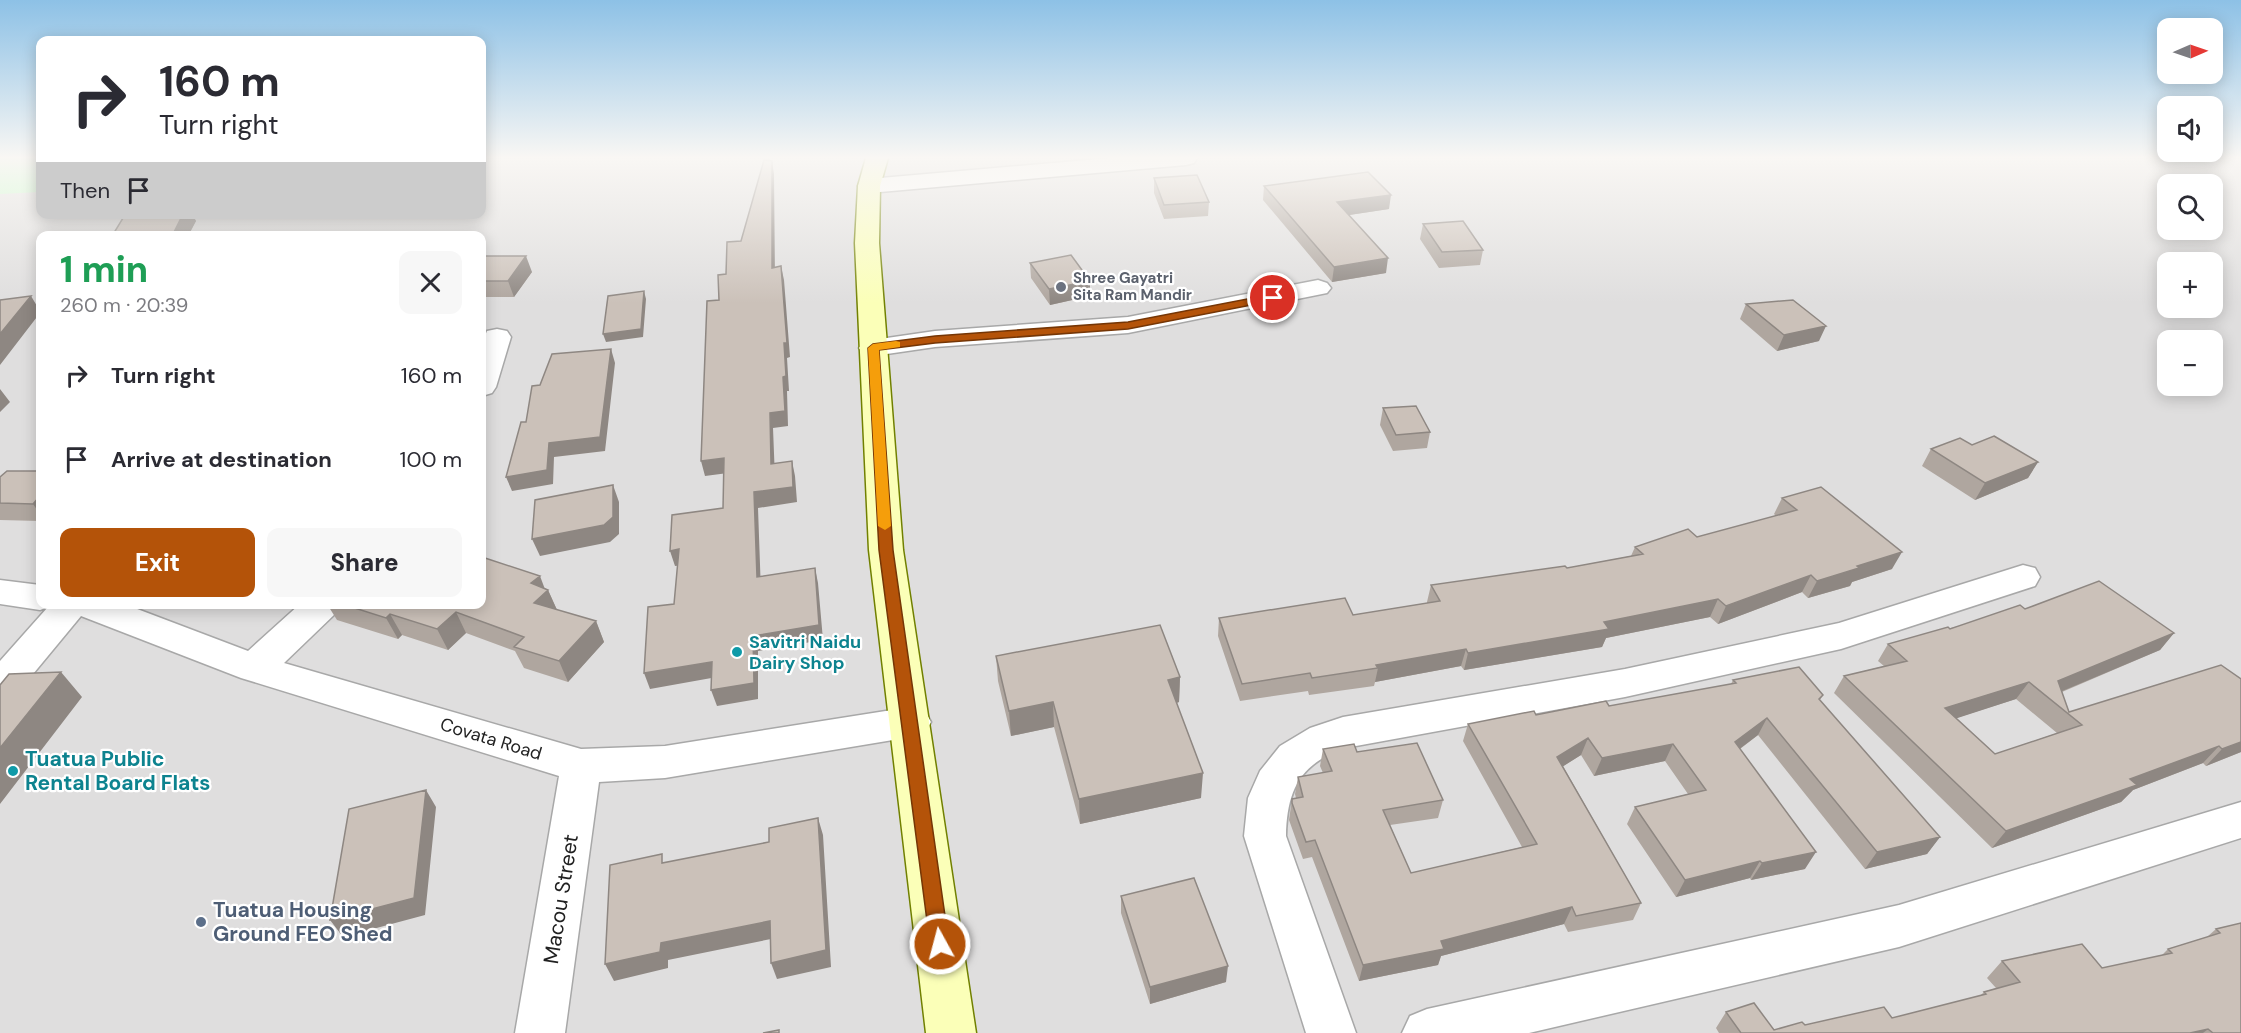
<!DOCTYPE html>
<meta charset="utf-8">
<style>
:root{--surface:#fff;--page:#f7f7f7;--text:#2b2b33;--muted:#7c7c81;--accent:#b45309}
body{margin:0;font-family:"DM Sans",sans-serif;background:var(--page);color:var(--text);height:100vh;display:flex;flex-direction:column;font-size:22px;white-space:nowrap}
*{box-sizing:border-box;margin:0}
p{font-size:20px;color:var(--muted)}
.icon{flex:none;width:33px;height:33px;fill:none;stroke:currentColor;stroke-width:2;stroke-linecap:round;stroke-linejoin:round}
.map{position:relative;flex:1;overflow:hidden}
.side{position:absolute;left:36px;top:231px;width:450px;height:378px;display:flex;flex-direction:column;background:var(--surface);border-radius:12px;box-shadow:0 3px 15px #0003}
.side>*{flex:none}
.guide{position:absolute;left:36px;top:36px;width:450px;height:183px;border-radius:12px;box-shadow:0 3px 15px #0003;background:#fff;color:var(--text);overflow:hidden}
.needle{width:39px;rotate:88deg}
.controls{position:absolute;left:2157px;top:18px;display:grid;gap:12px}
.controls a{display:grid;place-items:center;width:66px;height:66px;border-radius:12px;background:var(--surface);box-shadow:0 3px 15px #0003;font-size:30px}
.pin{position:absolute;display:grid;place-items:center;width:51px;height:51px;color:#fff;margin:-26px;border:3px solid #fff;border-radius:50%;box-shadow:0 2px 6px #0007}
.me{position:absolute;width:66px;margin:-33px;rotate:353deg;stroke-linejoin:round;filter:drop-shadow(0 0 4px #0008)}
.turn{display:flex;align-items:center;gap:21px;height:126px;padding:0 24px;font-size:27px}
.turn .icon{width:78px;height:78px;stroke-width:2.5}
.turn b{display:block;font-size:42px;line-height:51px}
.then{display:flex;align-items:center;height:57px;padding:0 24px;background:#0003;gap:12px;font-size:22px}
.round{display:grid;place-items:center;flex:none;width:63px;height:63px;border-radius:12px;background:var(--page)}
.headline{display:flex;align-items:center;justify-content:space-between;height:102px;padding:0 24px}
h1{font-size:36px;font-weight:800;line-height:45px;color:#1e9e55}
.button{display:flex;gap:12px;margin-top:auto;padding:12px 24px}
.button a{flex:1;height:69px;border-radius:12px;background:var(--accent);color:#fff;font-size:24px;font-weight:800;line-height:69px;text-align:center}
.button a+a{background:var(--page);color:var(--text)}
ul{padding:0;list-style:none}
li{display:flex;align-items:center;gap:18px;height:84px;padding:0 24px}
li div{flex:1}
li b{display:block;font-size:22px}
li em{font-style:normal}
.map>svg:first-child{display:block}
.residential{fill:#dfdede;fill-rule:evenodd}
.park{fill:#c2fec7}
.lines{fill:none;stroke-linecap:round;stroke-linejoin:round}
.street-casing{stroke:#a8a8a8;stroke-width:3}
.secondary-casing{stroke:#718000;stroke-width:3}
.street{fill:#fff;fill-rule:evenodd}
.secondary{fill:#fbffb8;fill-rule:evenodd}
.wall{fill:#afa69f;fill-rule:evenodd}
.shaded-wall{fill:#8e8782}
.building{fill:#cbc1b9;stroke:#8e8782;stroke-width:1.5;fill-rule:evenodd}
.route{fill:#b45309;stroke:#753606;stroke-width:1.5}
.slow{fill:#f59e0b}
.worship-dot{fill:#6b7280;stroke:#fff;stroke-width:2}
.culture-dot{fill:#0f9aa8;stroke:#fff;stroke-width:2}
.service-dot{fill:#5c6f8a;stroke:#fff;stroke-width:2}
.labels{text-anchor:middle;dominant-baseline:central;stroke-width:4.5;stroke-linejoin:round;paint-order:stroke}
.far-worship-label{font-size:15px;font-weight:bold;fill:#5b616d;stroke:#fff;text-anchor:start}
.culture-label{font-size:18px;font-weight:bold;fill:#0d838f;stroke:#fff;text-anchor:start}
.street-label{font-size:18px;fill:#212121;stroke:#fff}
.near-culture-label{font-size:21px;font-weight:bold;fill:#0d838f;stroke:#fff;text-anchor:start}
.near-street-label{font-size:21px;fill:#212121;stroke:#fff}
.near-service-label{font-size:21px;font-weight:bold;fill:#4e5e75;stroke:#fff;text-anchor:start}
</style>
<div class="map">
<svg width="2241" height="1033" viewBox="0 0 2241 1033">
<rect width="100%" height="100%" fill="#f2eee7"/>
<path class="residential" d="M 0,158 L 40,158 L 40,214 L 482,214 L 482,158 L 2241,158 L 2241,1033 L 0,1033 ZM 2168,184 L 2212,184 L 2212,230 L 2168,230 ZM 40,236 L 482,236 L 482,604 L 40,604 ZM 2168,262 L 2212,262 L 2212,308 L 2168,308 ZM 2168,340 L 2212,340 L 2212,386 L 2168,386 Z"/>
<path class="park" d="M 0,158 L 40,158 L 40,192 L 0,194 Z"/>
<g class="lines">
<g class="street-casing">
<path id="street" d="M 1110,158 L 1197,158 L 1194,163 L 1186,165 L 869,193 L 861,191 L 858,186 L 861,181 L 869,179 Z
M 1318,280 L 1327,283 L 1331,288 L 1327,293 L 1128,333 L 935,347 L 873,356 L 863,354 L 859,348 L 863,342 L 873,340 L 935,331 L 1128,317 Z
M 497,329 L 507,331 L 511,337 L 496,387 L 492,393 L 482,396 L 482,343 L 487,331 Z
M 2023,565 L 2035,568 L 2040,577 L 2035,586 L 1841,649 L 1625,697 L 1345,748 C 1299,764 1287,791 1286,836 L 1356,1033 L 1306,1033 L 1244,836 L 1248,798 L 1260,771 L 1280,746 L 1310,728 L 1343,717 L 1625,669 L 1839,623 Z
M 0,580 L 40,585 L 40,604 L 124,604 L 248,651 L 300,604 L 341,604 L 336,613 L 284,663 L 581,749 L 665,746 L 911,707 L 925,711 L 931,722 L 925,733 L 911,737 L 665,778 L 599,782 L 565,1033 L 515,1033 L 559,776 L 241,678 L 81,616 L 14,697 L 0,702 L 0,661 L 48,607 L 40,610 L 0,604 Z
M 2241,802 L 2241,838 L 1899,947 L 1529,1033 L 1402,1033 L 1410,1016 L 1427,1009 L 1899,905 Z"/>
</g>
<g class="secondary-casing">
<path id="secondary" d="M 866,158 L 888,158 L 880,186 L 879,243 L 903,550 L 976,1033 L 926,1033 L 869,550 L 855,243 L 858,186 Z"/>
</g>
<use href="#street" class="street"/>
<use href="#secondary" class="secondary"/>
</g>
<path class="wall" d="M 1154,178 L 1209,202 L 1208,216 L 1164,219 L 1154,193 Z
M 1264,186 L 1389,209 L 1349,215 L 1386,273 L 1332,282 L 1263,200 Z
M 119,214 L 192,214 L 196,221 L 188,236 L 112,236 L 125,217 L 121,216 Z
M 1423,224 L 1483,250 L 1480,265 L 1439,268 L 1420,239 Z
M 482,256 L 532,272 L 514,297 L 482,297 Z
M 1030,263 L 1090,281 L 1090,296 L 1050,305 L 1031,278 Z
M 1746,304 L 1819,341 L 1777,351 L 1740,319 Z
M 1383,408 L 1430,432 L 1427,448 L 1393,451 L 1380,425 Z
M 1972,445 L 2038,462 L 2028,478 L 1975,500 L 1922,466 L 1931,449 Z
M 40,471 L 40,521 L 0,520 L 0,477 Z
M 1782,498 L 1892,569 L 1852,582 L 1850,586 L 1808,598 L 1802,592 L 1718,624 L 1710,617 L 1606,638 L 1602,647 L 1464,670 L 1461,666 L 1375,682 L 1374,686 L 1309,695 L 1308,691 L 1240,701 L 1218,636 L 1219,618 L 1353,615 L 1427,603 L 1427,602 L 1431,585 L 1567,568 L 1631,556 L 1635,547 L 1697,537 L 1776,516 L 1774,514 Z
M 545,588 L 548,590 L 557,610 L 596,621 L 604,642 L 568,682 L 524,668 L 515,651 L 466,633 L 448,650 L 402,635 L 398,639 L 337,620 L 327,604 L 482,604 Z
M 2025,609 L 2174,633 L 2160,650 L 2062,692 L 2069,712 L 2241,679 L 2241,752 L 2206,766 L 2203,763 L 2133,790 L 2121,802 L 1992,848 L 1834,693 L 1844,676 L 1884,666 L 1878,661 L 1888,644 ZM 2016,699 L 2057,733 L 1995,754 L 1956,718 Z
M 996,656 L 1180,677 L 1179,702 L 1177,703 L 1201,798 L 1080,824 L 1054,727 L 1011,736 L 998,681 Z
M 1733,680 L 1823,695 L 1820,700 L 1940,837 L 1927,854 L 1865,869 L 1758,735 L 1740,749 L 1805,869 L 1751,880 L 1750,878 L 1676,897 L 1627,824 L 1635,807 L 1688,794 L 1665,761 L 1594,776 L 1581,755 L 1563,766 L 1641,903 L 1633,920 L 1568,932 L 1564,924 L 1441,956 L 1438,965 L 1359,981 L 1312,857 L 1303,859 L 1289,820 L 1292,799 L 1296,798 L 1295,794 L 1298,777 L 1323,773 L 1320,766 L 1323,749 L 1357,752 L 1443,800 L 1438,818 L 1390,825 L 1411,873 L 1522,847 L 1463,741 L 1468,724 L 1609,706 L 1731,684 Z
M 1121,896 L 1226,982 L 1150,1004 L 1121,913 Z
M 2241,923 L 2241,1033 L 1719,1033 L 1716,1028 L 1726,1012 L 1774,1030 L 1805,1025 L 1892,1018 L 1980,996 L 1984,992 L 1996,988 L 1987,978 L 2002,961 L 2102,968 L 2161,956 L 2168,949 L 2207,937 L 2216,929 Z"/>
<path class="shaded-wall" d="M 772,161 L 774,174 L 775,281 L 772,268 Z
M 1391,195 L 1389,209 L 1336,217 L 1337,202 Z
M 179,214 L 192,214 L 196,221 L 188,236 L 172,236 Z
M 526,256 L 532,272 L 514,297 L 508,281 Z
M 1388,258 L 1386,273 L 1332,282 L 1334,267 Z
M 781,266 L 784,280 L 790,357 L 787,358 L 789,391 L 787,391 L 788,426 L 773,428 L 775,479 L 771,464 L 770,413 L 783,377 Z
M 1090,281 L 1090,296 L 1050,305 L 1049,289 Z
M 644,291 L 646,299 L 643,337 L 606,342 L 603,334 Z
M 31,296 L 40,311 L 40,313 L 0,365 L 0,334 Z
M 1826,326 L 1819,341 L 1777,351 L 1784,335 Z
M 611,349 L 615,363 L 605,451 L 554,457 L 553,484 L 512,491 L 506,477 L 549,443 Z
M 0,389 L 10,402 L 0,412 Z
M 724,458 L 728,473 L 705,476 L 701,461 Z
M 792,461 L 795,476 L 797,502 L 758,508 L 761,593 L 757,577 L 754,492 Z
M 2038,462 L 2028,478 L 1975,500 L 1985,483 Z
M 613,485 L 619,502 L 619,534 L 610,542 L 540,556 L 532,539 Z
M 40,496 L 40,514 L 33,504 Z
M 679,549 L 684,565 L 675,566 L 670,551 Z
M 1902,552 L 1892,569 L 1852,582 L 1850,586 L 1808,598 L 1817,581 L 1857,566 Z
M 815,568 L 818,583 L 823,640 L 758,651 L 758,699 L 717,706 L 711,690 L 753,636 Z
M 1811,575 L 1802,592 L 1718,624 L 1726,606 Z
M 540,576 L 546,592 L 548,590 L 557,610 L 534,603 L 531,583 Z
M 1718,599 L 1710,617 L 1606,638 L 1602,647 L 1464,670 L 1468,653 L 1604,622 Z
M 456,612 L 466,633 L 448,650 L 437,629 Z
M 390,614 L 402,635 L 398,639 L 386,618 Z
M 596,621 L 604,642 L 568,682 L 559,661 Z
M 2174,633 L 2160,650 L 2048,697 L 2058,681 Z
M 1466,649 L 1461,666 L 1375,682 L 1378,668 L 1376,665 Z
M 712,662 L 717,677 L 650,689 L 644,673 Z
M 61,672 L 82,697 L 0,804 L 0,748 Z
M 1180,677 L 1179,702 L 1167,705 L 1168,680 Z
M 2029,682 L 2016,699 L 1933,726 L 1945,708 Z
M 1053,702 L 1054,727 L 1011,736 L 1009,711 Z
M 1767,718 L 1758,735 L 1726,759 L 1735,742 Z
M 1588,738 L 1581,755 L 1551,774 L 1557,757 Z
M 2241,742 L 2241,752 L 2206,766 L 2222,749 Z
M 1673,744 L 1665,761 L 1594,776 L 1602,758 Z
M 2219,746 L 2203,763 L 2133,790 L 2121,802 L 1992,848 L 2006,831 L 2130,779 Z
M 1203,773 L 1201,798 L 1080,824 L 1079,799 Z
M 426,790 L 436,807 L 425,915 L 343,937 L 330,920 Z
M 818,818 L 823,835 L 831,967 L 777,979 L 771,963 Z
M 1940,837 L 1927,854 L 1865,869 L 1877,852 Z
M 1816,852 L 1805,869 L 1751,880 L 1762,863 Z
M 1760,861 L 1750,878 L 1676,897 L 1685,880 Z
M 1572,907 L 1564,924 L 1441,956 L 1438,965 L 1359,981 L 1363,965 L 1441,941 Z
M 770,921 L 776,938 L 668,960 L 668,968 L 614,981 L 605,964 L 661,943 Z
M 1228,966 L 1226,982 L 1150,1004 L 1150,987 Z
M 2208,1029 L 2203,1033 L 2190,1033 Z"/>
<path class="building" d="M 764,160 L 772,161 L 772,268 L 781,266 L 787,343 L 784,343 L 786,376 L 783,377 L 785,411 L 770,413 L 771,464 L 792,461 L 793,487 L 754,492 L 757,577 L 815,568 L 819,625 L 753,636 L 754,683 L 711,690 L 712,662 L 644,673 L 648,607 L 674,604 L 679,549 L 670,551 L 672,515 L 723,508 L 724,458 L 701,461 L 707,301 L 719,300 L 718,275 L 726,274 L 727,242 L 741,241 Z
M 1368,172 L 1391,195 L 1337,202 L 1388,258 L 1334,267 L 1264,186 Z
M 1197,175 L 1209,202 L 1164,205 L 1154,178 Z
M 129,214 L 183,214 L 172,236 L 112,236 L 123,218 Z
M 1463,221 L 1483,250 L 1442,252 L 1423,224 Z
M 1071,255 L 1090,281 L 1049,289 L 1030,263 Z
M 482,256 L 526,256 L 508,281 L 482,281 Z
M 644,291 L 641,329 L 603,334 L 608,296 Z
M 31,296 L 0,334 L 0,300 Z
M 1793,300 L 1826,326 L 1784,335 L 1746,304 Z
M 611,349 L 600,437 L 549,443 L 547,470 L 506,477 L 521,422 L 526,422 L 532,386 L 540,385 L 552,354 Z
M 1416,406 L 1430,432 L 1396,435 L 1383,408 Z
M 1994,436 L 2038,462 L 1985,483 L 1931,449 L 1960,438 L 1972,445 Z
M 7,471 L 40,471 L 40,496 L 33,504 L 0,503 L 0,477 Z
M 613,485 L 613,517 L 604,525 L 532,539 L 535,500 Z
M 1821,487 L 1902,552 L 1857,566 L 1859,568 L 1817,581 L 1811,575 L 1726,606 L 1718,599 L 1604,622 L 1609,629 L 1468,653 L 1466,649 L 1376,665 L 1378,668 L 1312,678 L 1310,673 L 1242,684 L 1219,618 L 1345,598 L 1353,615 L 1440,601 L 1431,585 L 1565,566 L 1567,568 L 1643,554 L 1635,547 L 1688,529 L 1697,537 L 1797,510 L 1782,498 Z
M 482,557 L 540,576 L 531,583 L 548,590 L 534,603 L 596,621 L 559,661 L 514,647 L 524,637 L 456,612 L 437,629 L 390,614 L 386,618 L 342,604 L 482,604 Z
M 2099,581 L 2174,633 L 2058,681 L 2069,712 L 2221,665 L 2241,679 L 2241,742 L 2222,749 L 2219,746 L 2130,779 L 2137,785 L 2006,831 L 1844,676 L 1907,661 L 1888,644 L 1948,627 L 1950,629 L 2020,605 L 2025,609 ZM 2029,682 L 2082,725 L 1995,754 L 1945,708 Z
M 1160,625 L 1180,677 L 1168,680 L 1203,773 L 1079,799 L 1053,702 L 1009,711 L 996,656 Z
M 1799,667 L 1823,695 L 1819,699 L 1940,837 L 1877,852 L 1767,718 L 1735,742 L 1816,852 L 1762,863 L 1760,861 L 1685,880 L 1635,807 L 1706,790 L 1673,744 L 1602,758 L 1588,738 L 1557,757 L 1641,903 L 1576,916 L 1572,907 L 1441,941 L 1444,949 L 1363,965 L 1315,840 L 1306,842 L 1292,803 L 1292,799 L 1303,797 L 1298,777 L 1332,771 L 1323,749 L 1354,744 L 1357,752 L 1417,743 L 1443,800 L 1383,810 L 1411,873 L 1537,844 L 1468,724 L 1534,711 L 1536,715 L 1606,701 L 1609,706 L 1736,683 L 1733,680 Z
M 61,672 L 0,748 L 0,685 L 9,674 Z
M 426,790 L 414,898 L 330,920 L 349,809 Z
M 818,818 L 826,950 L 771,963 L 770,921 L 661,943 L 660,952 L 605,964 L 610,865 L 662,854 L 662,863 L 769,842 L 769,828 Z
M 1194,878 L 1228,966 L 1150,987 L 1121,896 Z
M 2241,923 L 2241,1033 L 2213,1033 L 2208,1029 L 2190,1033 L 1741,1033 L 1726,1012 L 1754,1003 L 1774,1030 L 1802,1022 L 1805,1025 L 1884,1007 L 1892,1018 L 1986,994 L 1984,992 L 2020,982 L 2002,961 L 2082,944 L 2102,968 L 2172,953 L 2168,949 L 2220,933 L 2216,929 Z
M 779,1030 L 779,1033 L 763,1033 Z"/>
<linearGradient id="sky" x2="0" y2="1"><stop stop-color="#8dc1e6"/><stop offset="0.52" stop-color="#f9f7f4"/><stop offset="1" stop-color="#f9f7f4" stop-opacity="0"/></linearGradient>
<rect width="2241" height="303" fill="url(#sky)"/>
<path class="route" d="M 1273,294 L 1278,298 L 1277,300 L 1128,329 L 935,343 L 879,350 L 893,550 L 949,944 L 947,950 L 940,953 L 933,950 L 930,944 L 879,550 L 868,348 L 873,344 L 935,336 L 1128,322 Z"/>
<path class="slow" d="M 896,341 L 900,342 L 900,347 L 879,350 L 891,526 L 885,530 L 878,526 L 868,348 L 873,344 Z"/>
<circle class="worship-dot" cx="1061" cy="287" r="6"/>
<g class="culture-dot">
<circle cx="737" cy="652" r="6"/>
<circle cx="13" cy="771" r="6"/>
</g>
<circle class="service-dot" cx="201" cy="922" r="6"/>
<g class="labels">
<g class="far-worship-label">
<text x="1073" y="278">Shree Gayatri<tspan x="1073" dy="17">Sita Ram Mandir</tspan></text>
</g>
<g class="culture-label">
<text x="749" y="642">Savitri Naidu<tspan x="749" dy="21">Dairy Shop</tspan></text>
</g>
<g class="street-label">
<text transform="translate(491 739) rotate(17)">Covata Road</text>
</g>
<g class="near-culture-label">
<text x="25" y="759">Tuatua Public<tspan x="25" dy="24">Rental Board Flats</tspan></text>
</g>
<g class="near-street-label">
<text transform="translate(561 899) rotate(-81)">Macou Street</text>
</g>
<g class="near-service-label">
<text x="213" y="910">Tuatua Housing<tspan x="213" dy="24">Ground FEO Shed</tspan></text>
</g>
</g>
</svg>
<div class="controls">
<a><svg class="needle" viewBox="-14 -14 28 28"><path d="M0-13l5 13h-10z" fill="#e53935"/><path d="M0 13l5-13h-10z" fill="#7c7c81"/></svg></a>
<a><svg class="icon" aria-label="sound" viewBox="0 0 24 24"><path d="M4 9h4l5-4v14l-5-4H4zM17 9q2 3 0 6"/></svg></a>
<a><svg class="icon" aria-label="search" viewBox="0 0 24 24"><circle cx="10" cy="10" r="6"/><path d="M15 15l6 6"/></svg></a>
<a>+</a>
<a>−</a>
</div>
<div class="pin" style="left:1273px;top:298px;background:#d93025"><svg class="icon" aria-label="arrive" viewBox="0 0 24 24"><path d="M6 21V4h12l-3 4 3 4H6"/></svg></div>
<svg class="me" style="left:940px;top:944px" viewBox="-20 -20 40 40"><circle r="17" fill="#b45309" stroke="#fff" stroke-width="3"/><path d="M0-11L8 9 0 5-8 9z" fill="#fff"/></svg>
<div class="guide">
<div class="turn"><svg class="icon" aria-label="right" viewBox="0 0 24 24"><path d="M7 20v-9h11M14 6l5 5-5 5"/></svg><div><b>160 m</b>Turn right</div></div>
<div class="then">Then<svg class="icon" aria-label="arrive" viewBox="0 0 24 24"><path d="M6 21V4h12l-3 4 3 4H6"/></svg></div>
</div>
<section class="side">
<div class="headline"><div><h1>1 min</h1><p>260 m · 20:39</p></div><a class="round"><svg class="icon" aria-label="close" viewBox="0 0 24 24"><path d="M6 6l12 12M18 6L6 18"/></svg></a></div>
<ul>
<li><svg class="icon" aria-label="right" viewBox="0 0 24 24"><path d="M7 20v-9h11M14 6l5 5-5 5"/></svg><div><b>Turn right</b></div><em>160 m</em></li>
<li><svg class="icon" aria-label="arrive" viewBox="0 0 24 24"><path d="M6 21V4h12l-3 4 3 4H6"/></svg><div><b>Arrive at destination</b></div><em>100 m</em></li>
</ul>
<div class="button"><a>Exit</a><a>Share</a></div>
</section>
</div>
